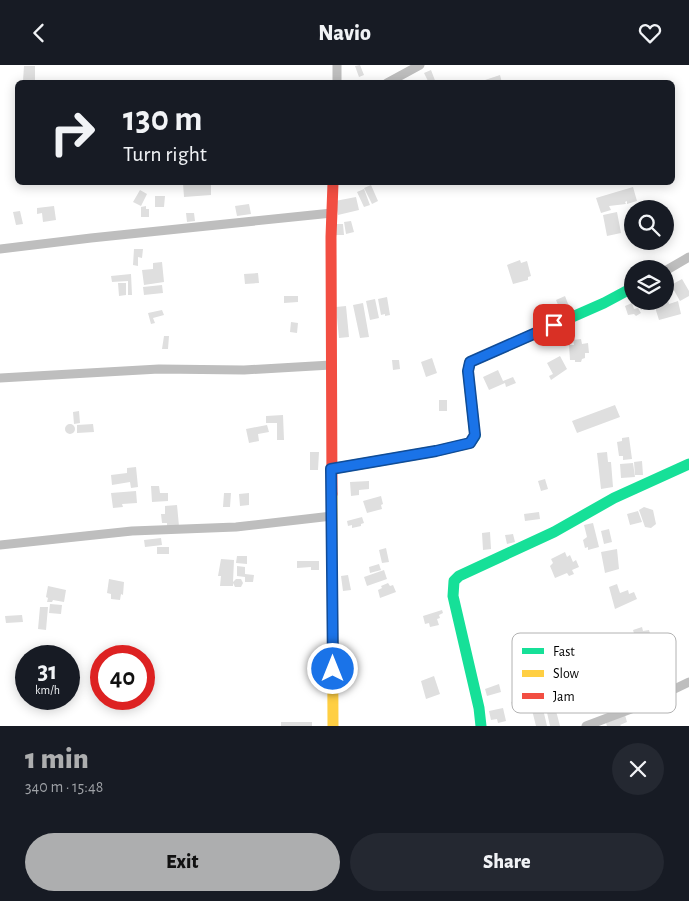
<!DOCTYPE html>
<meta charset="utf-8">
<style>
:root{--surface:#171b24;--page:#242831;--text:#f1f3f6;--muted:#9ea1a6;--accent:#adaeaf}
body{margin:0;font-family:"Alegreya Sans",sans-serif;background:var(--page);color:var(--text);height:100vh;display:flex;flex-direction:column;font-size:19px;white-space:nowrap}
*{box-sizing:border-box;margin:0}
p{font-size:16px;color:var(--muted)}
.icon{flex:none;width:28px;height:28px;fill:none;stroke:currentColor;stroke-width:2;stroke-linecap:round;stroke-linejoin:round}
.map{position:relative;height:661px;overflow:hidden}
.sheet{display:flex;flex-direction:column;background:var(--surface);flex:1}
.sheet>*{flex:none}
.top-card{position:absolute;left:15px;top:15px;width:660px;height:105px;border-radius:8px;box-shadow:0 2px 12px #0003;background:#171b24;color:var(--text);overflow:hidden}
.buttons{position:absolute;left:624px;top:135px;display:grid;gap:10px}
.buttons a{display:grid;place-items:center;width:50px;height:50px;border-radius:50%;background:var(--surface);box-shadow:0 2px 12px #0003;font-size:25px}
.speed{position:absolute;left:15px;top:580px;display:flex;gap:10px;font-size:25px;font-weight:700;text-align:center}
.speed>*{display:grid;place-content:center;width:65px;height:65px;border-radius:50%;background:var(--surface);box-shadow:0 2px 12px #0003;line-height:1}
.speed small{font-size:12px;font-weight:400}
.speed .limit{border:8px solid #d22;background:#fff;color:#111}
.pin{position:absolute;display:grid;place-items:center;width:42px;height:42px;color:#fff;margin:-21px;border-radius:10px;box-shadow:0 2px 8px #0006}
.me{position:absolute;width:55px;margin:-28px;rotate:0deg;stroke-linejoin:round;filter:drop-shadow(0 0 4px #0008)}
.turn{display:flex;align-items:center;gap:18px;height:105px;padding:0 25px;font-size:22px}
.turn .icon{width:65px;height:65px;stroke-width:2.5}
.turn b{display:block;font-size:35px;line-height:42px}
.round{display:grid;place-items:center;flex:none;width:52px;height:52px;border-radius:26px;background:var(--page)}
.headline{display:flex;align-items:center;justify-content:space-between;height:85px;padding:0 25px}
h1{font-size:30px;font-weight:800;line-height:38px;color:var(--accent)}
.cta{display:flex;gap:10px;margin-top:auto;padding:10px 25px}
.cta a{flex:1;height:58px;border-radius:30px;background:var(--accent);color:#111;font-size:20px;font-weight:800;line-height:58px;text-align:center}
.cta a+a{background:var(--page);color:var(--text)}
header{display:flex;justify-content:space-between;align-items:center;height:65px;padding:0 25px;background:var(--surface);font-size:22px;font-weight:800}
.map>svg:first-child{display:block}
.building{fill:#dfdfdf}
.lines{fill:none;stroke-linecap:round;stroke-linejoin:round}
.street{stroke:#bebebe;stroke-width:9}
.fast{stroke:#16e098;stroke-width:11}
.slow{stroke:#ffcf43;stroke-width:11}
.jam{stroke:#f24e42;stroke-width:11}
.route-casing{stroke:#114b97;stroke-width:12}
.route{stroke:#1a73e8;stroke-width:9}
.key{fill:#fff;stroke:#b2b2b2;stroke-width:1}
.key-label{font-size:14px;fill:#000}
</style>
<header><svg class="icon" aria-label="back" viewBox="0 0 24 24"><path d="M15 5l-7 7 7 7"/></svg>Navio<svg class="icon" aria-label="heart" viewBox="0 0 24 24"><path d="M12 20l-8-8c-3-5 5-10 8-4 3-6 11-1 8 4z"/></svg></header>
<div class="map">
<svg width="689" height="661" viewBox="0 0 689 661">
<rect width="100%" height="100%" fill="#fff"/>
<path class="building" d="M 360,0 L 364,10 L 359,12 L 355,1 Z
M 24,1 L 35,1 L 35,17 L 23,16 Z
M 431,5 L 436,18 L 429,18 L 424,8 Z
M 500,10 L 502,18 L 479,18 L 479,17 Z
M 183,118 L 211,118 L 211,130 L 184,132 Z
M 371,120 L 378,136 L 372,139 L 364,123 Z
M 633,122 L 637,136 L 627,139 L 627,136 L 625,137 L 626,139 L 609,141 L 611,145 L 601,148 L 596,133 Z
M 364,124 L 370,140 L 364,142 L 357,127 Z
M 140,125 L 147,129 L 141,141 L 133,137 Z
M 155,131 L 165,131 L 164,142 L 155,142 Z
M 356,132 L 359,145 L 338,150 L 335,136 Z
M 249,139 L 251,149 L 237,151 L 235,141 Z
M 54,141 L 56,155 L 43,157 L 42,148 L 37,149 L 37,143 Z
M 146,141 L 146,144 L 149,144 L 149,152 L 141,152 L 141,142 Z
M 20,146 L 23,159 L 16,160 L 13,147 Z
M 617,147 L 621,168 L 607,171 L 603,150 Z
M 186,148 L 194,148 L 195,156 L 187,157 Z
M 351,156 L 354,167 L 346,169 L 344,157 Z
M 336,159 L 343,159 L 344,170 L 336,170 Z
M 134,184 L 143,184 L 142,193 L 138,192 L 138,201 L 133,200 Z
M 520,195 L 521,198 L 527,196 L 531,211 L 528,212 L 528,215 L 513,219 L 507,200 Z
M 162,197 L 164,217 L 144,220 L 142,205 L 153,204 L 153,198 Z
M 258,208 L 259,218 L 245,219 L 244,209 Z
M 131,209 L 132,230 L 128,230 L 128,216 L 112,217 L 111,211 Z
M 682,214 L 689,226 L 689,231 L 680,236 L 671,220 Z
M 118,218 L 126,218 L 126,230 L 119,231 Z
M 162,220 L 163,228 L 144,230 L 143,222 Z
M 666,227 L 669,239 L 678,236 L 681,249 L 659,255 L 653,236 L 665,236 Z
M 284,231 L 298,231 L 298,237 L 284,238 Z
M 565,231 L 570,244 L 561,247 L 556,235 Z
M 387,232 L 390,250 L 385,251 L 385,249 L 381,250 L 378,234 Z
M 375,234 L 379,253 L 370,255 L 366,236 Z
M 632,236 L 644,236 L 647,242 L 641,245 L 638,238 L 634,240 Z
M 363,238 L 369,272 L 360,273 L 353,240 Z
M 632,238 L 634,244 L 638,243 L 641,248 L 636,251 L 634,249 L 628,250 L 625,241 Z
M 346,241 L 349,272 L 339,273 L 336,242 Z
M 162,245 L 164,250 L 153,253 L 155,258 L 151,259 L 148,248 Z
M 291,257 L 298,258 L 297,268 L 290,267 Z
M 164,271 L 169,271 L 168,284 L 162,284 Z
M 581,274 L 582,279 L 588,278 L 589,288 L 585,288 L 585,293 L 582,294 L 581,297 L 575,297 L 575,295 L 570,295 L 569,280 L 574,280 L 573,275 Z
M 560,291 L 567,304 L 551,315 L 549,311 L 553,309 L 547,298 Z
M 432,293 L 437,308 L 426,312 L 421,297 Z
M 392,295 L 399,295 L 400,304 L 393,305 Z
M 498,305 L 503,316 L 513,312 L 516,318 L 506,322 L 505,318 L 489,325 L 483,312 Z
M 439,335 L 447,335 L 447,346 L 439,346 Z
M 615,340 L 620,352 L 577,368 L 572,356 Z
M 79,346 L 80,358 L 74,359 L 73,347 Z
M 283,350 L 284,375 L 277,375 L 277,358 L 266,358 L 266,351 Z
M 93,359 L 94,367 L 77,368 L 77,360 Z
M65 364a5 5 0 1 1 10 0a5 5 0 1 1-10 0Z
M 267,360 L 269,367 L 258,369 L 259,376 L 249,378 L 246,364 Z
M 629,372 L 632,394 L 623,395 L 623,391 L 619,391 L 617,377 L 622,376 L 622,373 Z
M 310,387 L 319,387 L 318,405 L 310,405 Z
M 607,387 L 608,397 L 611,397 L 613,422 L 601,424 L 597,388 Z
M 642,396 L 643,410 L 635,410 L 634,397 Z
M 633,398 L 635,412 L 621,413 L 620,399 Z
M 136,402 L 138,422 L 131,423 L 130,417 L 112,420 L 111,410 L 127,408 L 127,403 Z
M 545,414 L 548,424 L 541,426 L 538,416 Z
M 369,416 L 369,424 L 359,425 L 359,430 L 351,431 L 350,417 Z
M 151,421 L 159,421 L 160,428 L 168,428 L 168,436 L 152,437 Z
M 136,426 L 137,438 L 122,439 L 123,442 L 113,443 L 111,428 Z
M 224,428 L 231,428 L 230,442 L 223,442 Z
M 249,428 L 249,440 L 240,441 L 239,429 Z
M 381,431 L 383,439 L 381,440 L 382,444 L 367,448 L 363,436 Z
M 177,440 L 179,461 L 167,462 L 167,458 L 162,458 L 161,449 L 165,449 L 165,441 Z
M 644,442 L 653,445 L 656,459 L 651,463 L 645,462 L 639,445 Z
M 638,446 L 642,457 L 630,460 L 627,449 Z
M 539,447 L 540,454 L 525,456 L 524,449 Z
M 362,452 L 364,458 L 361,459 L 361,461 L 352,463 L 352,460 L 348,461 L 347,456 Z
M 593,458 L 599,482 L 588,485 L 588,482 L 585,483 L 583,475 L 587,472 L 584,460 Z
M 609,464 L 612,477 L 604,479 L 601,466 Z
M 490,467 L 491,484 L 483,485 L 482,468 Z
M 513,469 L 515,477 L 507,479 L 505,470 Z
M 161,473 L 162,480 L 145,482 L 144,475 Z
M 157,482 L 169,482 L 169,489 L 157,489 Z
M 386,483 L 389,497 L 382,498 L 379,485 Z
M 617,484 L 619,504 L 605,508 L 601,487 Z
M 565,487 L 567,492 L 570,490 L 573,497 L 576,495 L 579,502 L 572,505 L 574,509 L 569,511 L 567,508 L 555,513 L 550,501 L 553,498 L 551,494 Z
M 237,491 L 247,491 L 247,499 L 236,498 Z
M 221,494 L 234,495 L 233,517 L 236,514 L 241,514 L 243,518 L 241,522 L 235,522 L 233,518 L 233,521 L 220,521 L 221,511 L 218,511 Z
M 297,496 L 319,496 L 319,505 L 311,505 L 311,502 L 297,503 Z
M 379,499 L 381,505 L 370,508 L 369,502 Z
M 237,501 L 245,502 L 245,509 L 254,510 L 253,517 L 245,517 L 245,512 L 237,511 Z
M 384,505 L 387,514 L 367,521 L 364,512 Z
M 348,510 L 351,525 L 343,526 L 341,511 Z
M 109,514 L 124,517 L 123,530 L 121,529 L 120,535 L 111,534 L 111,529 L 107,528 Z
M 388,518 L 390,521 L 393,520 L 396,527 L 380,533 L 378,525 L 382,523 L 381,521 Z
M 617,519 L 620,528 L 628,525 L 629,529 L 634,527 L 637,534 L 615,544 L 609,522 Z
M 48,521 L 66,525 L 64,537 L 53,535 L 52,537 L 47,537 L 48,533 L 46,532 Z
M 50,539 L 62,540 L 61,549 L 49,548 Z
M 40,542 L 48,542 L 46,565 L 38,564 Z
M 442,545 L 443,548 L 439,550 L 440,553 L 437,554 L 439,560 L 430,562 L 429,558 L 425,559 L 423,551 Z
M 22,550 L 23,557 L 6,558 L 5,551 Z
M 642,562 L 643,566 L 649,565 L 651,572 L 645,573 L 647,579 L 638,582 L 633,565 Z
M 434,611 L 440,629 L 426,634 L 421,616 Z
M 499,619 L 501,627 L 487,631 L 485,624 Z
M 550,623 L 560,661 L 550,661 L 542,625 Z
M 539,627 L 547,661 L 536,661 L 528,629 Z
M 528,632 L 529,637 L 513,643 L 511,637 Z
M 503,643 L 506,656 L 498,658 L 497,654 L 491,655 L 489,646 Z
M 625,650 L 627,657 L 620,660 L 621,661 L 607,661 L 606,658 Z
M 281,657 L 312,657 L 312,661 L 281,661 Z"/>
<g class="lines">
<path class="street" d="M 337,18 L 337,0
M 387,18 L 420,0
M 0,184 L 91,173 L 332,148
M 665,206 L 689,192
M 0,313 L 159,304 L 244,305 L 331,300
M 0,480 L 132,466 L 236,462 L 332,451
M 586,661 L 639,641 L 689,617"/>
<path class="fast" d="M 331,404 L 436,386 L 470,378 L 475,371 L 468,306 L 470,297 L 604,238 L 632,223
M 481,661 L 479,643 L 453,531 L 454,516 L 459,511 L 554,467 L 614,433 L 689,399"/>
<path class="slow" d="M 332,429 L 333,661"/>
<path class="jam" d="M 332,429 L 331,172 L 333,118"/>
</g>
<g class="lines">
<g class="route-casing">
<path id="route" d="M 333,604 L 331,404 L 436,386 L 470,378 L 475,370 L 468,306 L 470,297 L 554,260"/>
</g>
<use href="#route" class="route"/>
</g>
<rect x="512" y="568" width="164" height="80" rx="8" class="key"/>
<rect x="522" y="583" width="22" height="6" fill="#16e098"/>
<rect x="522" y="605" width="22" height="7" fill="#ffcf43"/>
<rect x="522" y="628" width="22" height="6" fill="#f24e42"/>
<g class="key-label">
<text x="553" y="591">Fast</text>
<text x="553" y="613">Slow</text>
<text x="553" y="636">Jam</text>
</g>
</svg>
<div class="buttons">
<a><svg class="icon" aria-label="search" viewBox="0 0 24 24"><circle cx="10" cy="10" r="6"/><path d="M15 15l6 6"/></svg></a>
<a><svg class="icon" aria-label="layers" viewBox="0 0 24 24"><path d="M12 4l9 5-9 5-9-5zM3 14l9 5 9-5"/></svg></a>
</div>
<div class="speed"><div>31<small>km/h</small></div><div class="limit">40</div></div>
<div class="pin" style="left:554px;top:260px;background:#d93025"><svg class="icon" aria-label="arrive" viewBox="0 0 24 24"><path d="M6 21V4h12l-3 4 3 4H6"/></svg></div>
<svg class="me" style="left:333px;top:604px" viewBox="-20 -20 40 40"><circle r="17" fill="#1a73e8" stroke="#fff" stroke-width="3"/><path d="M0-11L8 9 0 5-8 9z" fill="#fff"/></svg>
<div class="top-card">
<div class="turn"><svg class="icon" aria-label="right" viewBox="0 0 24 24"><path d="M7 20v-9h11M14 6l5 5-5 5"/></svg><div><b>130 m</b>Turn right</div></div>
</div>
</div>
<section class="sheet">
<div class="headline"><div><h1>1 min</h1><p>340 m · 15:48</p></div><a class="round"><svg class="icon" aria-label="close" viewBox="0 0 24 24"><path d="M6 6l12 12M18 6L6 18"/></svg></a></div>
<div class="cta"><a>Exit</a><a>Share</a></div>
</section>
